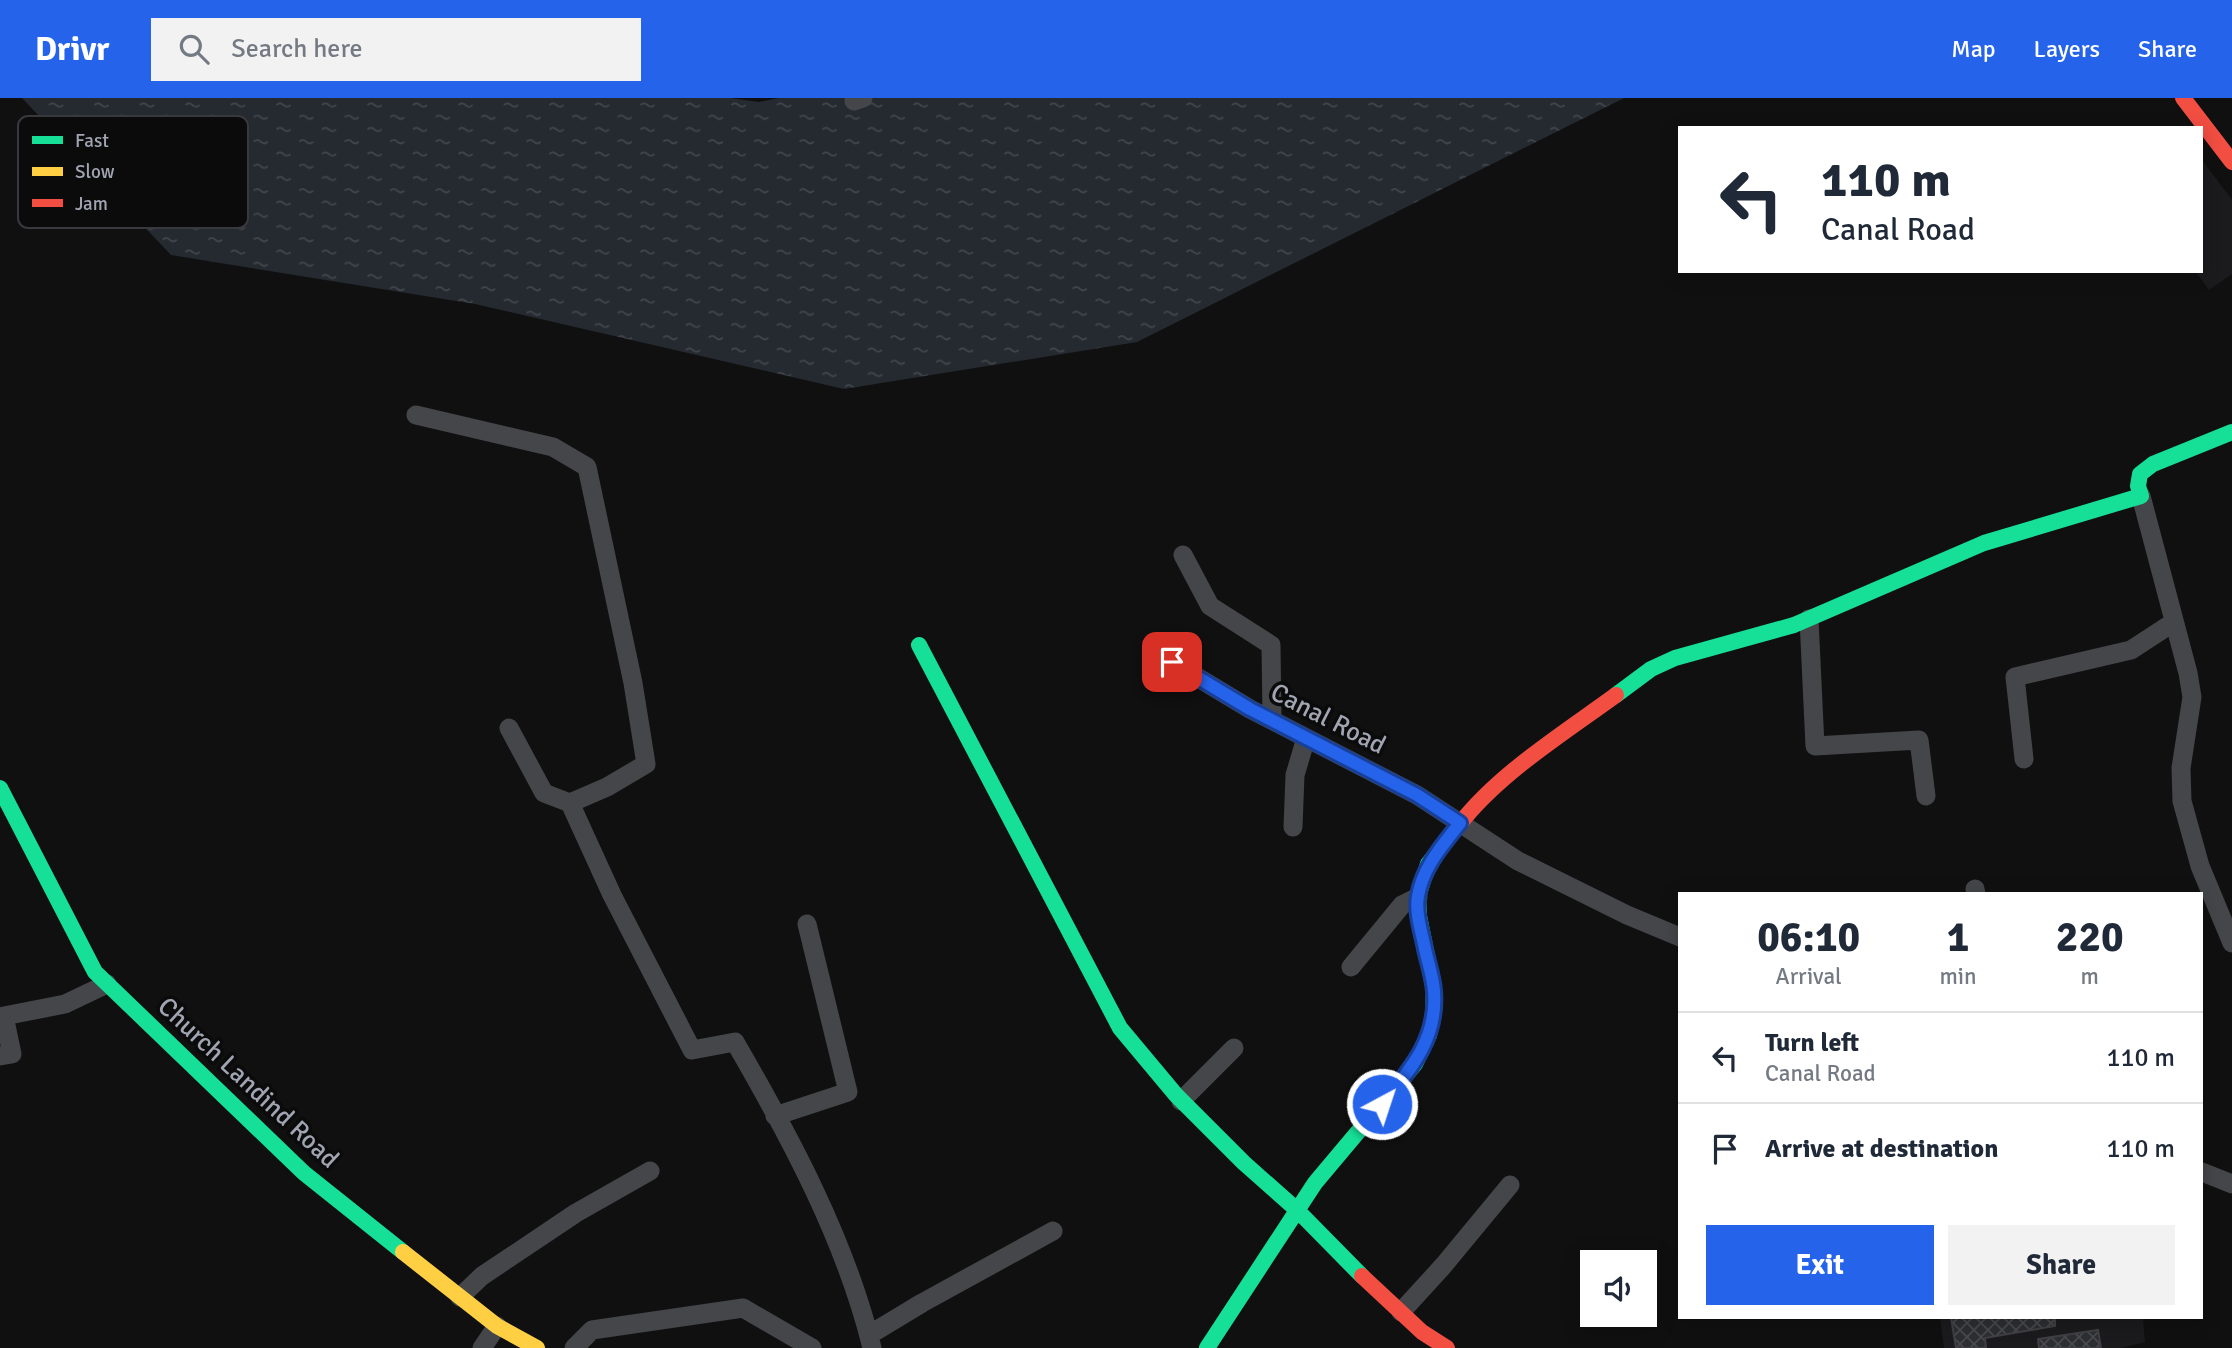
<!DOCTYPE html>
<style>
:root{--surface:#fff;--page:#f2f2f3;--text:#1f2937;--muted:#747a83;--line:#e0e1e3;--accent:#2563eb}
body{margin:0;font-family:Signika,sans-serif;background:var(--page);color:var(--text);height:100vh;display:flex;flex-direction:column;font-size:26px;white-space:nowrap}
*{box-sizing:border-box;margin:0}
p{font-size:23px;color:var(--muted)}
.icon{flex:none;width:38px;height:38px;fill:none;stroke:currentColor;stroke-width:2;stroke-linecap:round;stroke-linejoin:round}
.map{position:relative;flex:1;overflow:hidden}
.drawer{position:absolute;left:1678px;top:794px;width:525px;height:427px;display:flex;flex-direction:column;background:var(--surface);border-radius:0px;box-shadow:0 4px 18px #0003}
.drawer>*{flex:none}
.guide{position:absolute;left:1678px;top:28px;width:525px;height:147px;border-radius:0px;box-shadow:0 4px 18px #0003;background:#fff;color:var(--text);overflow:hidden}
.buttons{position:absolute;left:1580px;top:1152px;display:grid;gap:14px}
.buttons a{display:grid;place-items:center;width:77px;height:77px;border-radius:0px;background:var(--surface);box-shadow:0 4px 18px #0003;font-size:35px}
.pin{position:absolute;display:grid;place-items:center;width:60px;height:60px;color:#fff;margin:-30px;border-radius:14px;box-shadow:0 4px 10px #0006}
.me{position:absolute;width:77px;margin:-38px;rotate:40deg;stroke-linejoin:round;filter:drop-shadow(0 0 5px #0008)}
.turn{display:flex;align-items:center;gap:24px;height:147px;padding:0 28px;font-size:32px}
.turn .icon{width:91px;height:91px;stroke-width:2.5}
.turn b{display:block;font-size:49px;line-height:60px}
.eta{display:flex;justify-content:space-evenly;align-items:center;height:119px;text-align:center}
.eta b{font-size:42px;font-weight:800;line-height:49px}
.cta{display:flex;gap:14px;margin-top:auto;padding:14px 28px}
.cta a{flex:1;height:80px;border-radius:0px;background:var(--accent);color:#fff;font-size:28px;font-weight:800;line-height:80px;text-align:center}
.cta a+a{background:var(--page);color:var(--text)}
ul{padding:0;list-style:none}
li{display:flex;align-items:center;gap:21px;height:91px;padding:0 28px;border-top:2px solid var(--line)}
li div{flex:1}
li b{display:block;font-size:26px}
li em{font-style:normal}
header{display:flex;align-items:center;gap:42px;box-sizing:border-box;height:98px;padding:0 35px;background:var(--accent);color:#fff}
header strong{font-size:33px}
nav{display:flex;gap:38px;margin-inline-start:auto;font-size:24px}
.search{width:490px;height:63px;background:var(--page);display:flex;align-items:center;gap:18px;box-sizing:border-box;padding:0 24px;border-radius:0px;color:var(--muted);font-size:26px}
.map>svg:first-child{display:block}
.built{fill:#1b1b1d}
.water{fill:url(#water-ripples)}
.building{fill:url(#building-cross-hatch);stroke:#404044;stroke-width:2}
.lines{fill:none;stroke-linecap:round;stroke-linejoin:round}
.street{stroke:#454649;stroke-width:19}
.fast{stroke:#16e098;stroke-width:16}
.slow{stroke:#ffcf43;stroke-width:16}
.jam{stroke:#f24e42;stroke-width:16}
.route-casing{stroke:#184099;stroke-width:18}
.route{stroke:#2563eb;stroke-width:12}
.labels{text-anchor:middle;dominant-baseline:central;stroke-width:7;stroke-linejoin:round;paint-order:stroke}
.street-label{font-size:26px;fill:#a1a5b2;stroke:#0b0b0c}
.key{fill:#0b0b0c;stroke:#38393e;stroke-width:2}
.key-label{font-size:19px;fill:#a1a5b2}
</style>
<header>
<strong>Drivr</strong>
<div class="search"><svg class="icon" aria-label="search" viewBox="0 0 24 24"><circle cx="10" cy="10" r="6"/><path d="M15 15l6 6"/></svg>Search here</div>
<nav><a>Map</a><a>Layers</a><a>Share</a></nav>
</header>
<div class="map">
<svg width="2232" height="1250" viewBox="0 0 2232 1250">
<defs>
<pattern id="water-ripples" width="26" height="14" patternUnits="userSpaceOnUse" patternTransform="scale(1.75)"><rect width="26" height="14" fill="#252a31"/><path d="M2 4q2-2 4 0t4 0M15 11q2-2 4 0t4 0" fill="none" stroke="#42464c"/></pattern>
<pattern id="building-cross-hatch" width="8" height="8" patternUnits="userSpaceOnUse" patternTransform="scale(1.75)"><rect width="8" height="8" fill="#2d2e31"/><path d="M0 0l8 8M0 8l8-8" fill="none" stroke="#48494c"/></pattern>
</defs>
<rect width="100%" height="100%" fill="#101011"/>
<path class="built" d="M 2203,63 L 2232,102 L 2232,176 L 2209,192 L 2195,173 L 2202,173 L 2202,64 Z
M 1940,1220 L 2143,1220 L 2145,1244 L 2121,1250 L 1944,1250 Z"/>
<path class="water" d="M 22,0 L 730,0 L 759,4 L 779,0 L 1624,0 L 1137,244 L 844,291 L 475,206 L 171,157 Z"/>
<path class="building" d="M 1951,1220 L 2055,1220 L 2055,1228 L 1985,1240 L 1986,1250 L 1956,1250 Z
M 2098,1232 L 2101,1250 L 2039,1250 L 2038,1241 Z"/>
<g class="lines">
<path class="street" d="M 854,3 L 863,0
M 416,317 L 553,349 L 587,369 L 633,585 L 646,666 L 607,689 L 570,705
M 2141,398 L 2188,575 L 2192,599 L 2181,670 L 2182,703 L 2200,768 L 2232,845
M 1183,457 L 1210,508 L 1271,547 L 1272,622
M 1809,521 L 1815,648 L 1919,642 L 1926,698
M 1172,564 L 1250,611 L 1417,697 L 1518,763 L 1627,817 L 1680,839
M 509,630 L 544,695 L 570,705 L 612,797 L 692,952 L 735,944 C 790,1039 846,1143 872,1250
M 2024,661 L 2015,579 L 2131,552 L 2174,524
M 1293,729 L 1295,677 L 1306,640
M 1975,791 L 1976,796
M 1351,869 L 1402,807 L 1418,799
M 0,958 L 12,956 L 4,918 L 65,906 L 107,886
M 1181,1003 L 1234,950
M 775,1018 L 848,994 L 807,826
M 2202,1074 L 2232,1086
M 460,1199 L 482,1178 L 576,1115 L 650,1073
M 1401,1214 L 1443,1168 L 1510,1087
M 869,1237 L 922,1205 L 1053,1133
M 482,1250 L 497,1228
M 574,1250 L 592,1232 L 743,1210 L 812,1250"/>
<path class="fast" d="M 919,547 L 1120,930 L 1176,997 L 1244,1065 L 1297,1112 L 1362,1178
M 1616,597 L 1651,571 L 1675,560 L 1794,527 L 1984,445 L 2141,398 L 2138,388 L 2140,376 L 2153,366 L 2232,334
M 0,690 L 95,874 L 304,1075 L 403,1154
M 1207,1250 L 1315,1085 L 1415,966 L 1429,937 L 1433,918 L 1434,893 L 1419,818 L 1418,799 L 1428,766 L 1459,727"/>
<path class="slow" d="M 403,1154 L 497,1228 L 537,1250"/>
<path class="jam" d="M 2183,0 L 2232,64
M 1459,727 C 1498,676 1564,635 1616,597
M 1362,1178 L 1422,1234 L 1447,1250"/>
</g>
<g class="lines">
<g class="route-casing">
<path id="route" d="M 1172,564 L 1250,611 L 1417,697 L 1460,725 C 1442,748 1423,769 1418,798 C 1415,815 1422,835 1425,851 C 1428,865 1433,879 1434,893 C 1438,941 1410,972 1382,1006"/>
</g>
<use href="#route" class="route"/>
</g>
<g class="labels">
<g class="street-label">
<text transform="translate(1328 621) rotate(27)">Canal Road</text>
<text transform="translate(248 985) rotate(43)">Church Landind Road</text>
</g>
</g>
<rect x="18" y="18" width="230" height="112" rx="10" class="key"/>
<rect x="32" y="38" width="31" height="8" fill="#16e098"/>
<rect x="32" y="69" width="31" height="9" fill="#ffcf43"/>
<rect x="32" y="101" width="31" height="8" fill="#f24e42"/>
<g class="key-label">
<text x="75" y="49">Fast</text>
<text x="75" y="80">Slow</text>
<text x="75" y="112">Jam</text>
</g>
</svg>
<div class="buttons">
<a><svg class="icon" aria-label="sound" viewBox="0 0 24 24"><path d="M4 9h4l5-4v14l-5-4H4zM17 9q2 3 0 6"/></svg></a>
</div>
<div class="pin" style="left:1172px;top:564px;background:#d93025"><svg class="icon" aria-label="arrive" viewBox="0 0 24 24"><path d="M6 21V4h12l-3 4 3 4H6"/></svg></div>
<svg class="me" style="left:1382px;top:1006px" viewBox="-20 -20 40 40"><circle r="17" fill="#2563eb" stroke="#fff" stroke-width="3"/><path d="M0-11L8 9 0 5-8 9z" fill="#fff"/></svg>
<div class="guide">
<div class="turn"><svg class="icon" aria-label="left" viewBox="0 0 24 24"><path d="M17 20v-9H6M10 6l-5 5 5 5"/></svg><div><b>110 m</b>Canal Road</div></div>
</div>
<section class="drawer">
<div class="eta">
<div><b>06:10</b><p>Arrival</p></div>
<div><b>1</b><p>min</p></div>
<div><b>220</b><p>m</p></div>
</div>
<ul>
<li><svg class="icon" aria-label="left" viewBox="0 0 24 24"><path d="M17 20v-9H6M10 6l-5 5 5 5"/></svg><div><b>Turn left</b><p>Canal Road</p></div><em>110 m</em></li>
<li><svg class="icon" aria-label="arrive" viewBox="0 0 24 24"><path d="M6 21V4h12l-3 4 3 4H6"/></svg><div><b>Arrive at destination</b></div><em>110 m</em></li>
</ul>
<div class="cta"><a>Exit</a><a>Share</a></div>
</section>
</div>
